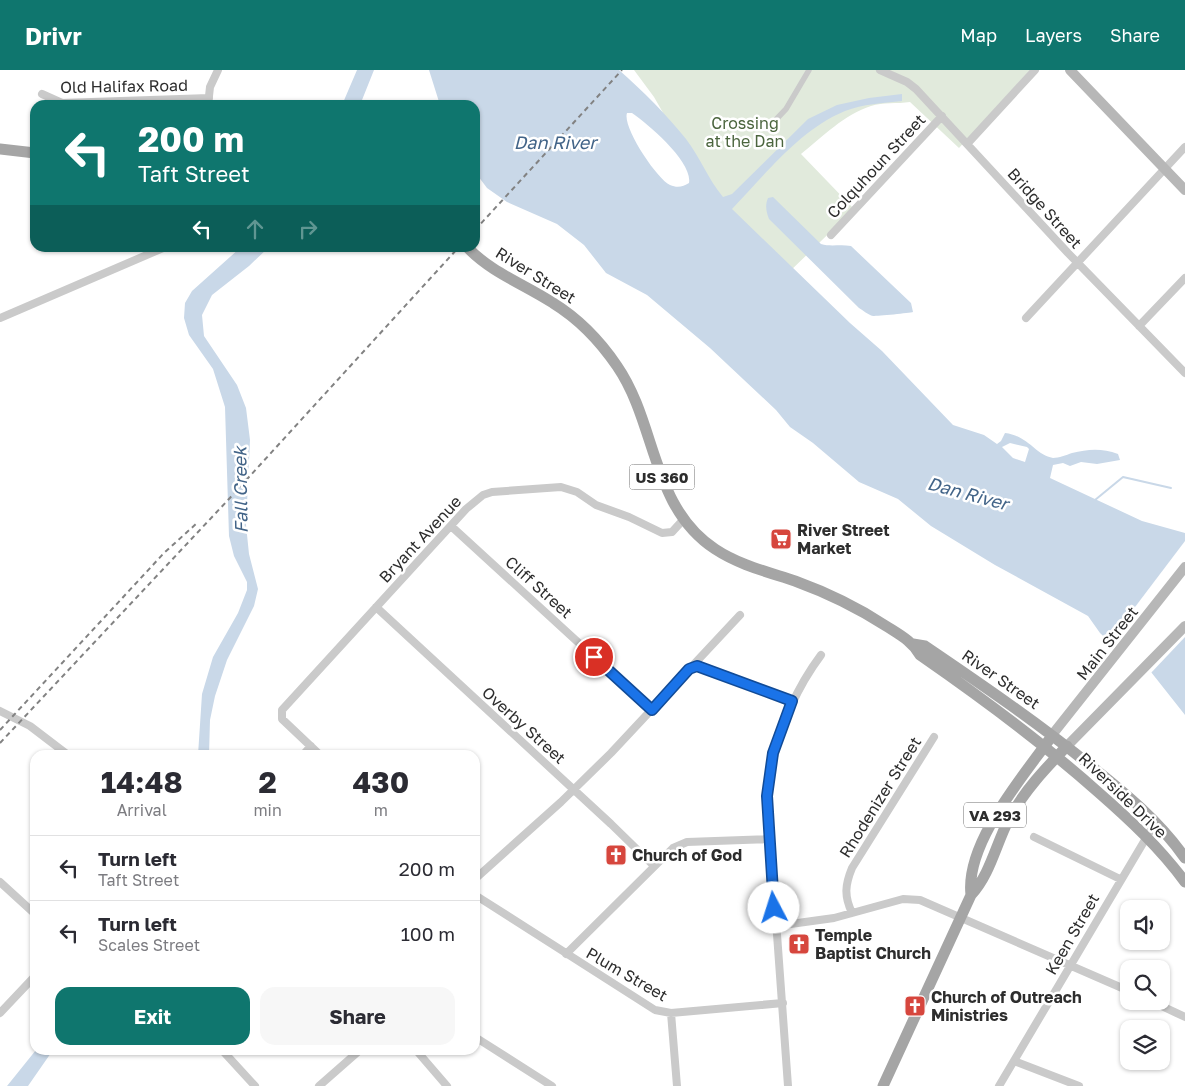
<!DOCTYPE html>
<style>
:root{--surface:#fff;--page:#f7f7f7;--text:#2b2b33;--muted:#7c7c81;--line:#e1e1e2;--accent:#0f766e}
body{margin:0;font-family:"Golos Text",sans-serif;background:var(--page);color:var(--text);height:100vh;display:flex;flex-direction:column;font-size:19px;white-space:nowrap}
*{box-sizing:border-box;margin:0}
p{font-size:16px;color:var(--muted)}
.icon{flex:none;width:28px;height:28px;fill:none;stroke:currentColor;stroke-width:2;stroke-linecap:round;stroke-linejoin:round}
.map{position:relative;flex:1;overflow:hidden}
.side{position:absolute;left:30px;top:680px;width:450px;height:305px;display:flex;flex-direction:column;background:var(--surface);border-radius:15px;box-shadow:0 1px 4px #0004}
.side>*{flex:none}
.top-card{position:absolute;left:30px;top:30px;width:450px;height:152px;border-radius:15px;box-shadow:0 1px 4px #0004;background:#0f766e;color:#fff;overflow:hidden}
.tools{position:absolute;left:1120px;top:830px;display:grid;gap:10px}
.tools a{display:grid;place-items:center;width:50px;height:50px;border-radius:10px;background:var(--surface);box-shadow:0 1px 4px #0004;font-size:25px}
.pin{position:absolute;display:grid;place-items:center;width:42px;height:42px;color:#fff;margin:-21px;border:2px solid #fff;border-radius:50%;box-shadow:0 1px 5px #0007}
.me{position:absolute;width:55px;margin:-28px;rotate:355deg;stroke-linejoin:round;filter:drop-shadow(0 0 4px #0008)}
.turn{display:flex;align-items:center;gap:18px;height:105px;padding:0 25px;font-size:22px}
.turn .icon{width:65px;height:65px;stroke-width:2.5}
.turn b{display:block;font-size:35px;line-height:42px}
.lanes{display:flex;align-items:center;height:48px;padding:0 25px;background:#0003;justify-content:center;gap:25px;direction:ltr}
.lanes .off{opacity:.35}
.eta{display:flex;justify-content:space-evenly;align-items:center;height:85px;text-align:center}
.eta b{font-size:30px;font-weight:700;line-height:35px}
.action{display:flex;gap:10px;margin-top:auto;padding:10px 25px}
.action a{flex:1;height:58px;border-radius:15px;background:var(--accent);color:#fff;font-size:20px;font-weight:700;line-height:58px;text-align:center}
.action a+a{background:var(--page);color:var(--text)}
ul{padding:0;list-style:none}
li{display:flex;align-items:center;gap:15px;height:65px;padding:0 25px;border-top:1px solid var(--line)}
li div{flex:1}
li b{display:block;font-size:19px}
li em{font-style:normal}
header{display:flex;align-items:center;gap:30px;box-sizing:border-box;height:70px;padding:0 25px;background:var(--accent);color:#fff}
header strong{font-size:24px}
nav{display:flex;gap:28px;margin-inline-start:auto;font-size:18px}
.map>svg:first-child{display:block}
.green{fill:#e1eadc}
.water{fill:#c9d8e8;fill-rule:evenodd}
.pier{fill:#fff}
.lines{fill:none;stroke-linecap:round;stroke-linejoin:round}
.stream{stroke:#c9d8e8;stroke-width:2}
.pedestrian{stroke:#cacaca;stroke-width:5.5}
.minor{stroke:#cacaca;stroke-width:8}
.secondary{stroke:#b7b7b7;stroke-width:10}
.primary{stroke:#a5a5a5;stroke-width:11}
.rail{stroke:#828282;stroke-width:2;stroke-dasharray:5 4;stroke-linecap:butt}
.route-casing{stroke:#114b97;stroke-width:12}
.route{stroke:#1a73e8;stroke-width:9}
.labels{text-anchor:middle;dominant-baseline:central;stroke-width:5;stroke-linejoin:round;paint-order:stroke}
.shield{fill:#fff;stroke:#6c6c6c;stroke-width:1}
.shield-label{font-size:15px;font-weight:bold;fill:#2d2d2d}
.street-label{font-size:16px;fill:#2d2d2d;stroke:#fff}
.park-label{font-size:16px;fill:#4b653e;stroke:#fff}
.poi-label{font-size:16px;font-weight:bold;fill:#2d2d2d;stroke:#fff;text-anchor:start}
.water-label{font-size:18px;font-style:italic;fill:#426488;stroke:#fff}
</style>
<header>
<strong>Drivr</strong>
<nav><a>Map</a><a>Layers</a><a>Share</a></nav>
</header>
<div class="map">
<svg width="1185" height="1016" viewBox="0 0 1185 1016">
<rect width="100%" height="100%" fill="#fff"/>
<path class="green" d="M 634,0 L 1030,0 L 959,78 L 910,32 C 897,34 883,32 871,36 C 845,44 822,67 801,84 L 854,139 L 785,206 L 690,90 L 654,27 Z"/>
<path class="water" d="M 357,0 L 374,0 L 360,35 L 342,35 Z
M 429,0 L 619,0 C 643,21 666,44 686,69 C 700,87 708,109 723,127 L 732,124 L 808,49 L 837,35 L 869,28 L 902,24 L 902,31 C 883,33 863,34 845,41 C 799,60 766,104 732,139 L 850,253 L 882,281 L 953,355 L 984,365 L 997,374 L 1001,371 L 1005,363 C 1029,366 1035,385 1053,388 C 1059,388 1066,385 1072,383 C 1088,379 1102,378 1118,384 L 1120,390 L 1097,394 L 1081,392 L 1070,396 L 1063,393 L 1053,395 L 1050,408 L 1142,451 L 1185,463 L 1185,645 L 1151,602 L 1126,588 L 1100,563 L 1088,546 L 995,495 L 931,456 L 898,429 L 859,412 L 813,373 L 790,357 L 776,340 L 710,278 L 647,225 L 606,203 L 584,175 L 557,154 L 507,132 L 487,118 L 475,102 L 475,35 L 440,35 ZM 627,43 L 632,43 C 648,54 693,92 689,113 C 683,117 677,118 670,115 C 657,109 622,57 627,43 ZM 1010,373 L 1027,377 L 1029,379 L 1025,392 L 1013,388 L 1002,377 Z
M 773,127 L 821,174 C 831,177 840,174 851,176 L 911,233 L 913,242 C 910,243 878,246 873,246 C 868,245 863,240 859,238 L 769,149 C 766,141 765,135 768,128 Z
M 240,178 L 268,178 L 249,196 L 212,225 L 202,245 L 204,266 L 237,315 L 246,338 L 250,370 L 246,455 L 249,484 L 258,519 L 254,536 L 227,590 L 215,626 L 210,650 L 209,685 L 198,685 L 202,624 L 213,587 L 238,543 L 247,520 L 247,512 L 234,486 L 229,466 L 225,337 L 213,299 L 189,265 L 184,248 L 185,233 L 192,221 Z
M 36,980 L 53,980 L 28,1016 L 7,1016 Z"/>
<path class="pier" d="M 1185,471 L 1185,567 L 1150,604 L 1124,590 L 1107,574 Z"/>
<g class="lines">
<path class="stream" d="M 1095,430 L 1123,407 L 1171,418"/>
<path class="pedestrian" d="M 767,59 L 786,39 L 809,0"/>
<path class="minor" d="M 880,0 L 907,12 L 916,19 L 1068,183 L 1185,303
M 42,24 L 62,33 L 209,28
M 208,35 L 210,17 L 218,0
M 968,73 L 1035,0
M 831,165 L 942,46
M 0,248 L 163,178
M 1026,248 L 1185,77
M 1139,256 L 1185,208
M 451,456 L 652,640
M 376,537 L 611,754 L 653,795
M 692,597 L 701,597 L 792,631
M 0,641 L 30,656 L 68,685
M 303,685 L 311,676
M 320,685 L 282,649 L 282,640 L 466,439 L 483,425 L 492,422 L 561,417 L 577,422 L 596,435 L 629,447 L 662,463 L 672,462 L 683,450
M 1034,767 L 1120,809
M 475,809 L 561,732 L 611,683 L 740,545
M 0,812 L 35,844
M 475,825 L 655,940 L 671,943 L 783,933
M 852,843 C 844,826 845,815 852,798 L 934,667
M 776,856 L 834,848 L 903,829 L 920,830 L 1129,921
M 566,884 L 673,778 L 687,772 L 768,769
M 1151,931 L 1185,947
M 0,943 L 35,906
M 671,943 L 677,1016
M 475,967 L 552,1016
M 222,980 L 255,1016
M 416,980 L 447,1016
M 1014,991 L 1079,1016
M 319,1016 L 360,980
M 788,1016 L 767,726 C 773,674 789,628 821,585
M 999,1016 L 1155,753"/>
<path class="secondary" d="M 1070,0 L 1185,120
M 1052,665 L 1185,497
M 1067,676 L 1185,556"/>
<path class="primary" d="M 0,79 L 35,83
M 468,178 C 492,203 524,214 553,233 C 579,249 600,271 617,296 C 657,354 651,437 715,479 C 739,495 768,502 795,511 C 828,523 857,537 886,556 C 900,565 912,571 920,585 C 982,628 1042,672 1098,722 C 1130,750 1160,778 1185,812
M 913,574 L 925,576 C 981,614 1038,653 1091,696 C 1125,723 1160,752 1185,788
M 971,825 C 965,774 1021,709 1049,670
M 883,1016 L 971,825 C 990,805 996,774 1009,749 C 1024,721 1045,699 1067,676"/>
<path class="rail" d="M 475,160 L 622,0
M 0,660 L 164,483 L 197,453
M 0,673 L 228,430 L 458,178"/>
</g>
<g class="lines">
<g class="route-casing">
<path id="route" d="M 594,587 L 652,640 L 689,599 L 697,596 L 792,631 L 773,683 L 767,726 L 774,838"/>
</g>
<use href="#route" class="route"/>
</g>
<defs>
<g id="supermarket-square" transform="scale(1.125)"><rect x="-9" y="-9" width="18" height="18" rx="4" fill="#d6463d" stroke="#fff"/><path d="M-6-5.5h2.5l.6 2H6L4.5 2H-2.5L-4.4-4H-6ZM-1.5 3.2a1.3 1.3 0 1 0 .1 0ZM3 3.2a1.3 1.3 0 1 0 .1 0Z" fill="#fff"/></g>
<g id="church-square" transform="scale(1.125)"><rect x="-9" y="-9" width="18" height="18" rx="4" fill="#d6463d" stroke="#fff"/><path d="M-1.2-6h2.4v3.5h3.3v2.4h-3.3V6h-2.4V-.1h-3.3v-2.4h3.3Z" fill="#fff"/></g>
</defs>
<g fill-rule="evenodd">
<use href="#supermarket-square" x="781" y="469"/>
<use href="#church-square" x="616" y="785"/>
<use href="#church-square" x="799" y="874"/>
<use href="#church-square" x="915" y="936"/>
</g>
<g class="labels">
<g class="shield">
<rect x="629.5" y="394.5" width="65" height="25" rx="4"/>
<rect x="964" y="732.5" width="62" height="25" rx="4"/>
</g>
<g class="shield-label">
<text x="662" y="407">US 360</text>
<text x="995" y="745">VA 293</text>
</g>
<g class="street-label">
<text transform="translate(124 16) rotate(-1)">Old Halifax Road</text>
<text transform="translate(876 96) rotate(-47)">Colquhoun Street</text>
<text transform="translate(1045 138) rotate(48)">Bridge Street</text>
<text transform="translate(536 205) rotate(32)">River Street</text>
<text transform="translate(420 469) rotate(-47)">Bryant Avenue</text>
<text transform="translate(539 517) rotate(42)">Cliff Street</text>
<text transform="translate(1107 573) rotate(-52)">Main Street</text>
<text transform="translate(1001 609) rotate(35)">River Street</text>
<text transform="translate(524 655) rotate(42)">Overby Street</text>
<text transform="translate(1123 725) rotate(44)">Riverside Drive</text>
<text transform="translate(880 727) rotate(-58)">Rhodenizer Street</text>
<text transform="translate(1072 864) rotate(-60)">Keen Street</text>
<text transform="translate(627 904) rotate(30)">Plum Street</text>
</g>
<g class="park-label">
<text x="745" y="53">Crossing<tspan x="745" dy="18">at the Dan</tspan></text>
</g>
<g class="poi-label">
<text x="797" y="460">River Street<tspan x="797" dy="18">Market</tspan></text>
<text x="632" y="785">Church of God</text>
<text x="815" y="865">Temple<tspan x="815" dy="18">Baptist Church</tspan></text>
<text x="931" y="927">Church of Outreach<tspan x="931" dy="18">Ministries</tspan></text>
</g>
<g class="water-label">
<text x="555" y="72">Dan River</text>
<text transform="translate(240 420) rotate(-91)">Fall Creek</text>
<text transform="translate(968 423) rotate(15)">Dan River</text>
</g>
</g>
</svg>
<div class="tools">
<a><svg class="icon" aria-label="sound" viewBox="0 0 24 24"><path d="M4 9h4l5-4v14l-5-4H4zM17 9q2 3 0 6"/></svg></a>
<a><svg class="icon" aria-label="search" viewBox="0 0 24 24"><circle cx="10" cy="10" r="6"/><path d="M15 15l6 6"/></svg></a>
<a><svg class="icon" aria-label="layers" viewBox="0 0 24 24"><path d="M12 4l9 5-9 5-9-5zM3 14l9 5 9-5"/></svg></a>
</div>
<div class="pin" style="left:594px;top:587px;background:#d93025"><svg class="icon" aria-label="arrive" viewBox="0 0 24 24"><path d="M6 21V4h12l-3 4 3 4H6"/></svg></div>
<svg class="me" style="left:774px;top:838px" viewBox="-20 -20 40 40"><circle r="19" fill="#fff"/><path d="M0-13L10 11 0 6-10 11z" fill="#1a73e8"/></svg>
<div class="top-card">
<div class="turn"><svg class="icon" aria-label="left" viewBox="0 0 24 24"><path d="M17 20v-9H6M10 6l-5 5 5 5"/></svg><div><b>200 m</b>Taft Street</div></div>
<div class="lanes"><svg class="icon" aria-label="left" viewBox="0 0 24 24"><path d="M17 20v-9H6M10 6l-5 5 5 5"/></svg><svg class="icon off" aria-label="ahead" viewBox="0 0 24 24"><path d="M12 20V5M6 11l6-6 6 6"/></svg><svg class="icon off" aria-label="right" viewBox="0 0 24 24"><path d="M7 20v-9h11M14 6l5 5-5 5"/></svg></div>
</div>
<section class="side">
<div class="eta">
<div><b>14:48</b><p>Arrival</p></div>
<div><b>2</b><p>min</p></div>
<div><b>430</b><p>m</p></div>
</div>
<ul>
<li><svg class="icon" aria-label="left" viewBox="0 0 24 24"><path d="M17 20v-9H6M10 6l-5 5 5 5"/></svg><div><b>Turn left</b><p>Taft Street</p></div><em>200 m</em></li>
<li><svg class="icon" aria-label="left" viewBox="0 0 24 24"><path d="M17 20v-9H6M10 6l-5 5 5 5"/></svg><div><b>Turn left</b><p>Scales Street</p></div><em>100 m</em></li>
</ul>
<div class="action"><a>Exit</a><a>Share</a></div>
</section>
</div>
